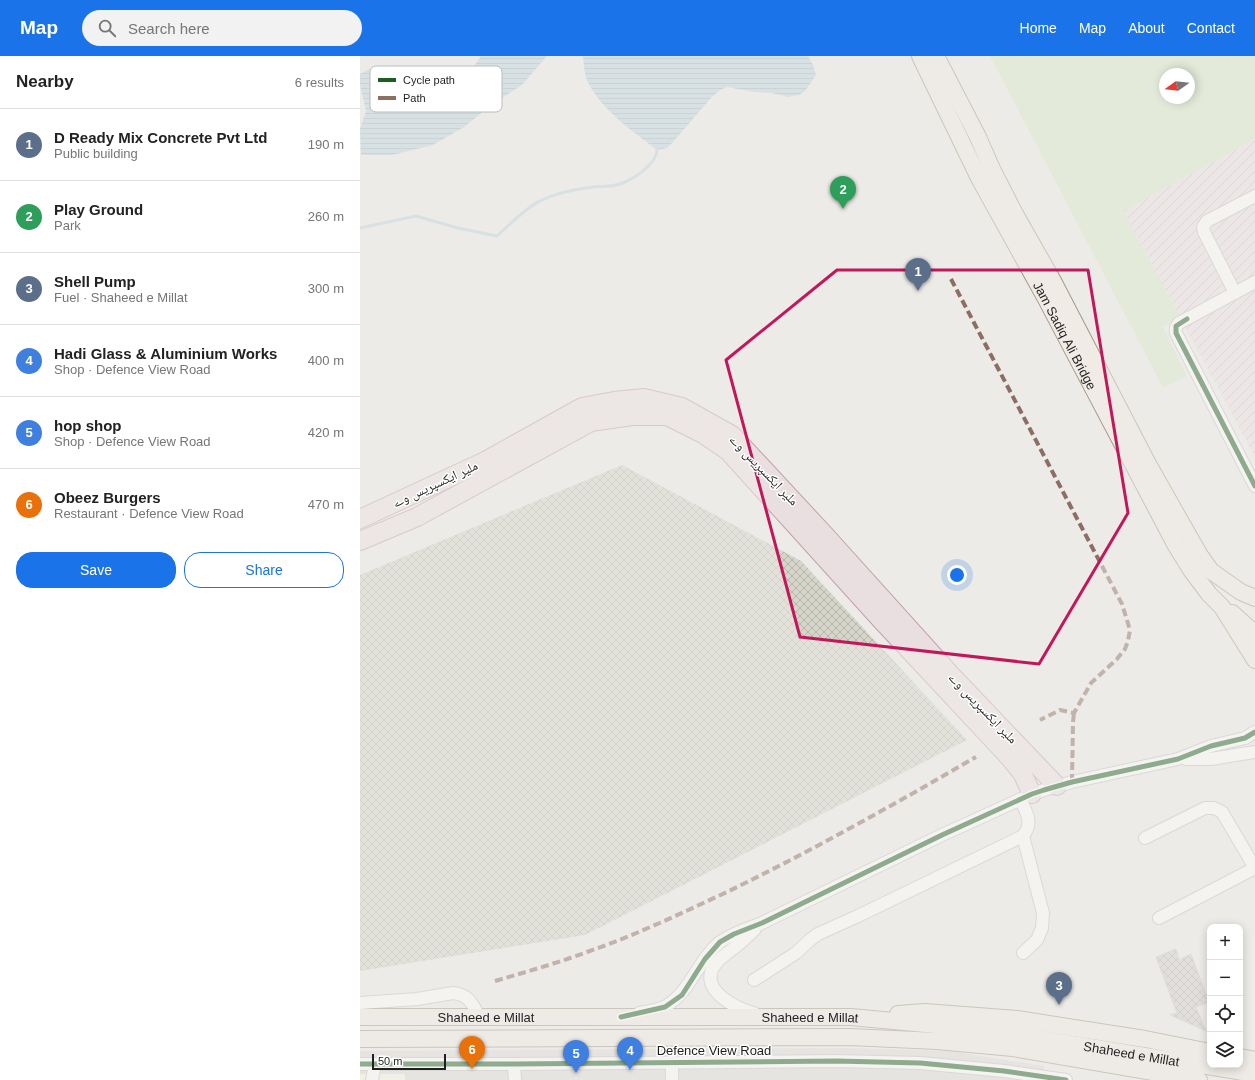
<!DOCTYPE html>
<meta charset="utf-8">
<style>
:root{--surface:#fff;--page:#f2f2f2;--text:#222;--muted:#767676;--line:#e0e0e0;--accent:#1a73e8}
body{margin:0;font-family:Arial,"Noto Naskh Arabic",sans-serif;background:var(--page);color:var(--text)}
.controls{position:absolute;right:12px;bottom:12px;display:grid;overflow:hidden;border-radius:8px;box-shadow:0 2px 10px #0003}
.controls button{width:36px;height:36px;display:grid;place-items:center;padding:0;border:0;border-bottom:1px solid var(--line);background:var(--surface);color:var(--text);font:20px sans-serif}
.compass{position:absolute;left:799px;top:12px;width:36px;height:36px;border-radius:50%;background:var(--surface);box-shadow:0 2px 10px #0003;rotate:255deg}
.scale{position:absolute;left:12px;bottom:10px;width:74px;box-sizing:border-box;padding-left:4px;border:2px solid #1f1f1f;border-top:0;font-size:11px;line-height:14px;white-space:nowrap;color:#1f1f1f;-webkit-text-stroke:3px #fff;paint-order:stroke}
.you{position:absolute;left:597px;top:519px;width:14px;height:14px;margin:-10px;border:3px solid #fff;border-radius:50%;background:#1a73e8;box-shadow:0 0 0 6px #1a73e833}
.badge{display:grid;place-items:center;width:26px;height:26px;border-radius:50%;background:var(--accent);color:#fff;font-size:13px;font-weight:700}
.pin{position:absolute;translate:-50% -33px;filter:drop-shadow(0 1px 2px #0008)}
.pin::after{content:'';position:absolute;top:21px;width:14px;height:12px;background:inherit;clip-path:polygon(0 0,100% 0,50% 100%)}
.list{margin:0;padding:0;list-style:none}
h2{display:flex;justify-content:space-between;align-items:center;height:52px;margin:0;padding:0 16px;font-size:17px}
h2 small{font-size:13px;font-weight:400;color:var(--muted)}
.list li{display:grid;grid-template-columns:26px 1fr auto;gap:12px;align-items:center;box-sizing:border-box;height:72px;padding:0 16px;border-top:1px solid var(--line)}
.list b{display:block;font-size:15px;white-space:nowrap}
.list p{margin:0;font-size:13px;white-space:nowrap;color:var(--muted)}
.list em{font-size:13px;font-style:normal;color:var(--muted)}
.actions{display:flex;gap:8px;padding:12px 16px}
.actions a{flex:1;padding:9px 0;border:1px solid var(--accent);border-radius:16px;text-align:center;font-size:14px;color:var(--accent)}
.actions .main{background:var(--accent);color:#fff}
.icon{flex:none;width:22px;height:22px;fill:none;stroke:currentColor;stroke-width:2;stroke-linecap:round;stroke-linejoin:round}
.map{position:relative;flex:none;width:895px;height:1024px;overflow:hidden}
header{display:flex;align-items:center;gap:24px;box-sizing:border-box;height:56px;padding:0 20px;background:var(--accent);color:#fff}
header strong{font-size:19px}
nav{display:flex;gap:22px;margin-inline-start:auto;font-size:14px}
.search{width:280px;height:36px;background:var(--page);display:flex;align-items:center;gap:10px;box-sizing:border-box;padding:0 14px;border-radius:22px;color:var(--muted);font-size:15px}
main{display:flex}
aside{flex:1;background:var(--surface)}
.map>svg:first-child{display:block}
.residential{fill:#dcdbd9}
.industrial{fill:url(#industrial-furrows)}
.education{fill:#f5f5e3}
.construction{fill:url(#construction-cross-hatch)}
.grass{fill:#d8e8c8;fill-rule:evenodd}
.water{fill:url(#water-rules)}
.lines{fill:none;stroke-linecap:round;stroke-linejoin:round}
.stream{stroke:#bdd5de;stroke-width:3}
.building{fill:url(#building-cross-hatch);stroke:#d0cdc9}
.minor-casing{stroke:#c4c3c2;stroke-width:14}
.major-casing{stroke:#a29a85;stroke-width:18}
.highway-casing{stroke:#c0a0a8;stroke-width:20}
.minor{stroke:#fcfcfb;stroke-width:12}
.major{stroke:#f0ece5;stroke-width:16}
.highway{stroke:#eadfe0;stroke-width:18}
.quiet{stroke:#8d6e63;stroke-width:4;stroke-dasharray:8 4;stroke-linecap:butt}
.cycleway-casing{stroke:#fff;stroke-width:8}
.cycleway{stroke:#1b5e20;stroke-width:5}
.marked{fill:none;stroke:#c2185b;stroke-width:3;stroke-linejoin:round}
.labels{text-anchor:middle;dominant-baseline:central;stroke-width:3;stroke-linejoin:round;paint-order:stroke}
.street-label{font-size:13px;fill:#1f1f1f;stroke:#fff}
.key{fill:#fff;stroke:#bcbcbc;stroke-width:1}
.key-label{font-size:11px;fill:#1f1f1f}
</style>
<header>
<strong>Map</strong>
<div class="search"><svg class="icon" aria-label="search" viewBox="0 0 24 24"><circle cx="10" cy="10" r="6"/><path d="M15 15l6 6"/></svg>Search here</div>
<nav><a>Home</a><a>Map</a><a>About</a><a>Contact</a></nav>
</header>
<main>
<aside>
<h2>Nearby<small>6 results</small></h2>
<ul class="list">
<li><span class="badge" style="background:#5c6f8a">1</span><div><b>D Ready Mix Concrete Pvt Ltd</b><p>Public building</p></div><em>190 m</em></li>
<li><span class="badge" style="background:#2e9e5b">2</span><div><b>Play Ground</b><p>Park</p></div><em>260 m</em></li>
<li><span class="badge" style="background:#5c6f8a">3</span><div><b>Shell Pump</b><p>Fuel · Shaheed e Millat</p></div><em>300 m</em></li>
<li><span class="badge" style="background:#3f7fe0">4</span><div><b>Hadi Glass &amp; Aluminium Works</b><p>Shop · Defence View Road</p></div><em>400 m</em></li>
<li><span class="badge" style="background:#3f7fe0">5</span><div><b>hop shop</b><p>Shop · Defence View Road</p></div><em>420 m</em></li>
<li><span class="badge" style="background:#e8710a">6</span><div><b>Obeez Burgers</b><p>Restaurant · Defence View Road</p></div><em>470 m</em></li>
</ul>
<div class="actions"><a class="main">Save</a><a>Share</a></div>
</aside>
<div class="map">
<svg width="895" height="1024" viewBox="0 0 895 1024">
<defs>
<pattern id="industrial-furrows" width="10" height="10" patternUnits="userSpaceOnUse"><rect width="10" height="10" fill="#eae1e5"/><path d="M-1 1l2-2M0 10L10 0M9 11l2-2" fill="none" stroke="#c8c1c4"/></pattern>
<pattern id="construction-cross-hatch" width="8" height="8" patternUnits="userSpaceOnUse"><rect width="8" height="8" fill="#d5d5c9"/><path d="M0 0l8 8M0 8l8-8" fill="none" stroke="#b6b6ac"/></pattern>
<pattern id="water-rules" width="6" height="5" patternUnits="userSpaceOnUse"><rect width="6" height="5" fill="#bdd5de"/><path d="M0 2.5h6" fill="none" stroke="#a2b6be"/></pattern>
<pattern id="building-cross-hatch" width="8" height="8" patternUnits="userSpaceOnUse"><rect width="8" height="8" fill="#d2cfcc"/><path d="M0 0l8 8M0 8l8-8" fill="none" stroke="#b4b1af"/></pattern>
</defs>
<rect width="100%" height="100%" fill="#edebe7"/>
<polygon class="residential" points="484,992 589,995 684,1010 681,1024 0,1024 0,995"/>
<polygon class="industrial" points="895,83 895,401 763,155"/>
<rect class="education" x="0" y="1018" width="45" height="6"/>
<polygon class="construction" points="262,409 441,505 607,684 225,879 0,915 0,519"/>
<path class="grass" d="M630,0H895V83L763,155L820,261L803,271L827,320L803,332ZM805,18H829V42H805Z"/>
<g class="water">
<polygon points="121,0 187,0 162,29 134,47 104,71 73,89 32,99 1,99 0,73 6,55 0,29 0,18 9,13 18,14 31,25 48,33 63,36 77,34 97,23 112,13"/>
<path d="M223,0H448L453,9L456,19L445,35L439,39L428,41L412,37L394,36L367,31L360,34L351,42L313,86L307,92L297,94C274,76 244,56 230,30C224,21 224,10 223,0Z"/>
</g>
<g class="lines">
<path class="stream" d="M0,172L56,160L98,172L137,180C148,170 168,150 180,145C196,137 216,133 233,131C242,130 252,131 260,128C274,123 299,107 297,91"/>
</g>
<polygon class="building" points="816,893 819,904 831,898 849,946 836,951 846,975 810,959 817,957 796,901"/>
<g class="lines">
<g class="minor-casing">
<g id="minor">
<path d="M895,226L819,267C816,270 815,273 816,277L895,430"/>
<polyline points="875,237 844,176 843,171 847,165 895,140"/>
<polyline points="826,703 851,703 895,696"/>
<polyline points="785,782 845,752 854,752 862,756 895,812"/>
<polyline points="799,862 895,812"/>
<path d="M395,873C390,878 385,883 379,888C371,895 361,900 354,910C338,935 378,953 396,958"/>
<polyline points="663,897 677,884 682,872 683,857 663,780"/>
<path d="M394,924L436,897L451,883L458,878L498,860L663,780C674,766 666,756 660,743"/>
<path d="M0,947L57,943L93,937C110,939 112,948 120,962"/>
<path d="M279,957C288,955 299,954 306,950C331,935 338,904 360,886C372,877 389,872 402,867L582,779L672,738L684,734L712,726L818,703L851,690L885,682L895,676"/>
<polyline points="0,1008 154,1008 476,1005 560,1007 644,1015 706,1024"/>
<polyline points="154,1008 155,1024"/>
<polyline points="12,1024 15,1008"/>
<polyline points="312,1024 312,1006"/>
</g>
</g>
<g class="major-casing">
<g id="major">
<path id="s1" d="M560,0L619,122L686,243L815,488L831,514L849,538L862,551L895,604"/>
<polyline points="576,0 618,81 632,113 655,158 693,225 788,408 839,498 851,515 881,536 895,542"/>
<polyline points="872,557 891,574 895,581"/>
<polyline points="538,958 565,956 657,963 785,983 850,996"/>
<path id="s2" d="M0,961H491L576,969L653,978L895,1018"/>
<polyline points="0,983 490,981 577,985 653,992 839,1024"/>
<polyline points="880,1001 895,1004"/>
</g>
</g>
<g class="highway-casing">
<g id="highway">
<polyline points="0,463 125,405 222,351 254,345 284,342 322,351 372,379 464,478 592,620 697,730"/>
<polyline points="0,485 57,461 231,366 272,360 307,360 343,378 368,395 521,564 648,700 662,717 672,738"/>
</g>
</g>
<use href="#minor" class="minor"/>
<use href="#major" class="major"/>
<use href="#highway" class="highway"/>
<g class="quiet">
<polyline points="591,223 762,548 770,574 768,585 765,593 757,603 731,627 714,657 700,654 680,664"/>
<polyline points="712,726 713,666 714,657"/>
<path d="M135,925C166,916 197,907 227,896C276,879 322,857 369,835C453,794 535,748 616,701"/>
</g>
<g class="cycleway-casing">
<g id="cycleway">
<polyline points="827,263 816,270 816,277 895,430"/>
<polyline points="261,961 305,951 322,939 345,903 360,886 374,878 402,867 582,779 672,738 684,734 712,726 818,703 851,690 885,682 895,676"/>
<polyline points="0,1008 154,1008 476,1005 560,1007 644,1015 706,1024"/>
</g>
</g>
<use href="#cycleway" class="cycleway"/>
</g>
<path d="M0 0H895V1024H0ZM477,214H728L768,457L679,608L440,581L366,304Z" fill="#edebe7" fill-opacity=".55" fill-rule="evenodd"/>
<path class="marked" d="M477,214H728L768,457L679,608L440,581L366,304Z"/>
<g class="labels">
<g class="street-label">
<text stroke="none"><textPath href="#s1" startOffset="315">Jam Sadiq Ali Bridge</textPath></text>
<text transform="translate(404 414) rotate(46)">ملیر ایکسپریس وے</text>
<text transform="translate(75 428) rotate(-25)">ملیر ایکسپریس وے</text>
<text transform="translate(623 652) rotate(46)">ملیر ایکسپریس وے</text>
<text stroke="none"><textPath href="#s2" startOffset="126">Shaheed e Millat</textPath></text>
<text stroke="none"><textPath href="#s2" startOffset="450">Shaheed e Millat</textPath></text>
<text x="354" y="994">Defence View Road</text>
<text stroke="none"><textPath href="#s2" startOffset="774">Shaheed e Millat</textPath></text>
</g>
</g>
<rect x="10" y="10" width="132" height="46" rx="6" class="key"/>
<rect x="18" y="22" width="18" height="4" fill="#1b5e20"/>
<rect x="18" y="40" width="18" height="4" fill="#8d6e63"/>
<g class="key-label">
<text x="43" y="28">Cycle path</text>
<text x="43" y="46">Path</text>
</g>
</svg>
<div class="controls">
<button>+</button>
<button>−</button>
<button><svg class="icon" aria-label="locate" viewBox="0 0 24 24"><circle cx="12" cy="12" r="6"/><path d="M12 2v4M12 18v4M2 12h4M18 12h4"/></svg></button>
<button><svg class="icon" aria-label="layers" viewBox="0 0 24 24"><path d="M12 4l9 5-9 5-9-5zM3 14l9 5 9-5"/></svg></button>
</div>
<svg class="compass" viewBox="-18 -18 36 36"><path d="M0-13l5 13h-10z" fill="#e53935"/><path d="M0 13l5-13h-10z" fill="#767676"/></svg>
<div class="scale">50 m</div>
<div class="you"></div>
<div class="pin badge" style="left:558px;top:235px;background:#5c6f8a">1</div>
<div class="pin badge" style="left:483px;top:153px;background:#2e9e5b">2</div>
<div class="pin badge" style="left:699px;top:949px;background:#5c6f8a">3</div>
<div class="pin badge" style="left:270px;top:1014px;background:#3f7fe0">4</div>
<div class="pin badge" style="left:216px;top:1017px;background:#3f7fe0">5</div>
<div class="pin badge" style="left:112px;top:1013px;background:#e8710a">6</div>
</div>
</main>
